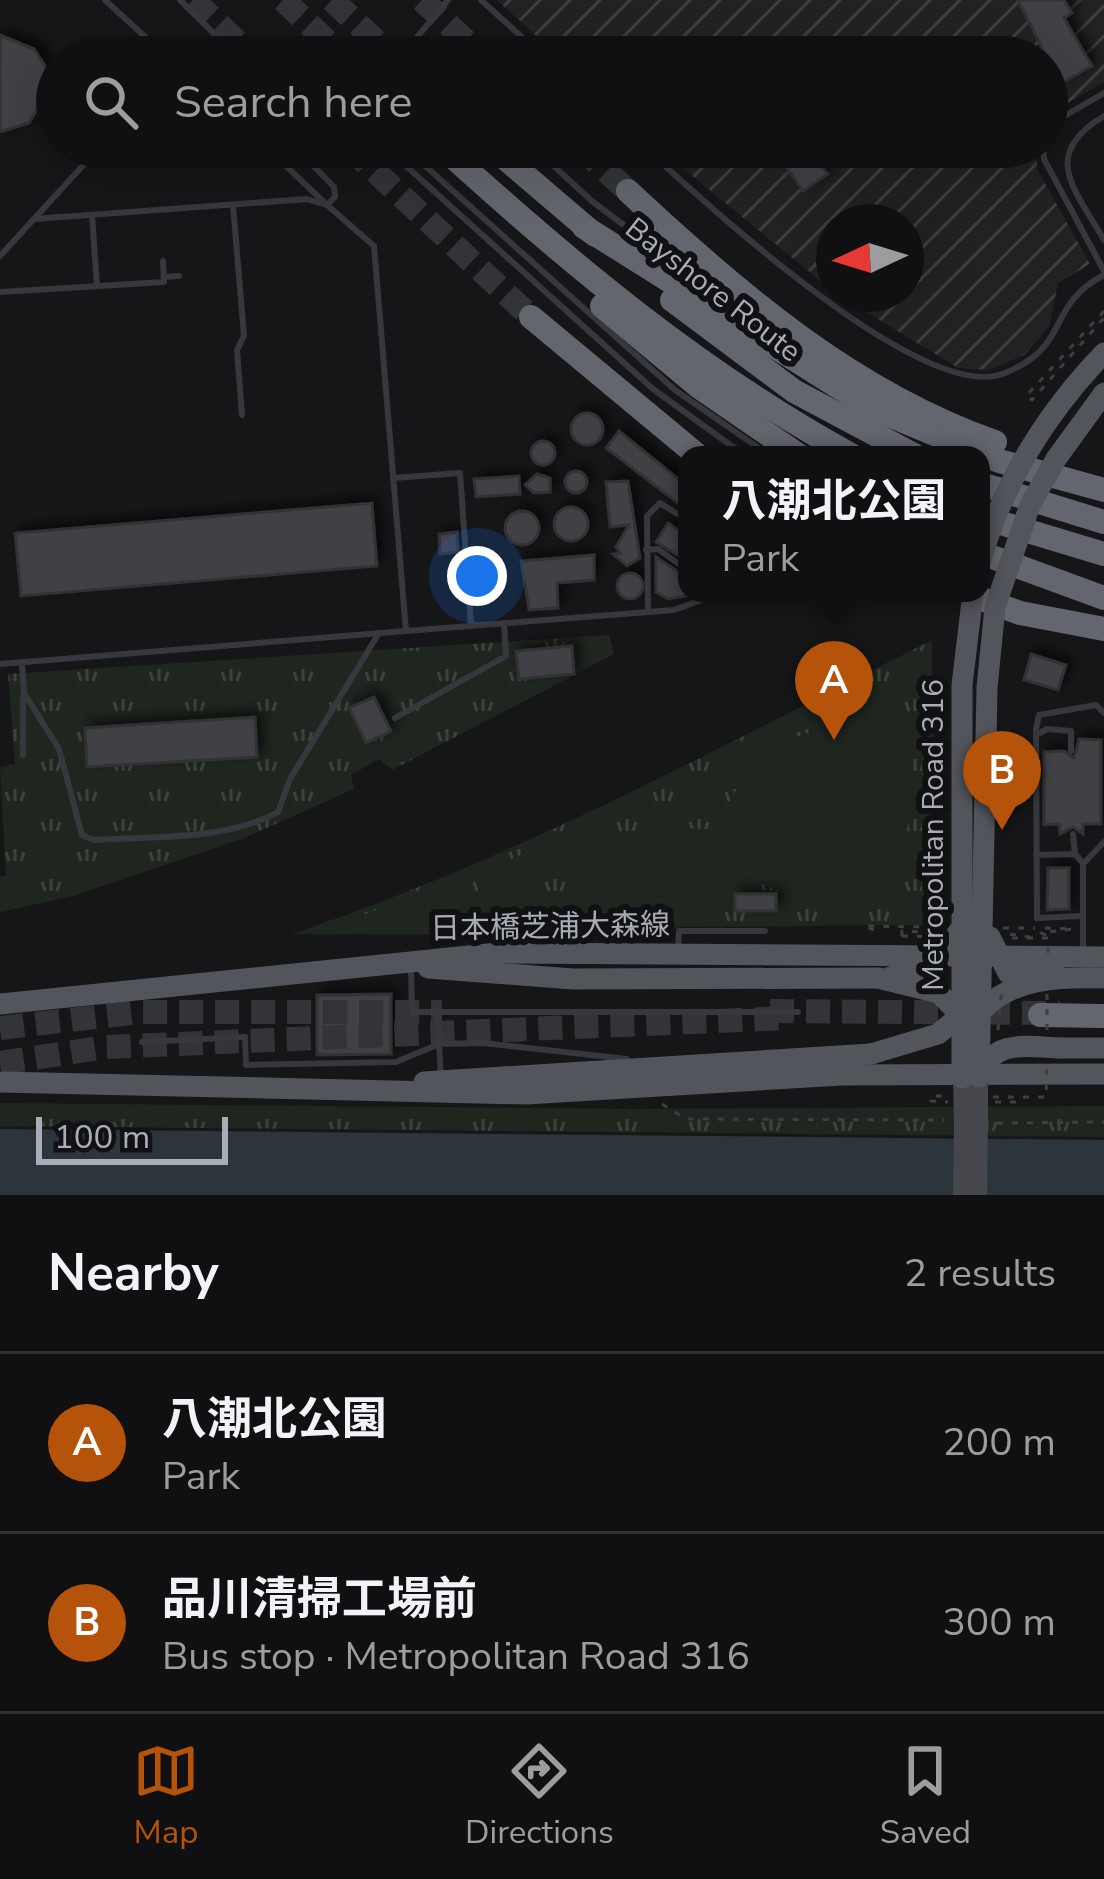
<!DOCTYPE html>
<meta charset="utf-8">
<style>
:root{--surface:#101012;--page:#19191b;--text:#f1f3f6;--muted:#9c9d9f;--line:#303032;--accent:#b45309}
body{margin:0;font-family:"Nunito Sans","Noto Sans JP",sans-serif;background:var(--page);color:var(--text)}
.compass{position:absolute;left:816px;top:204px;width:108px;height:108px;border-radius:50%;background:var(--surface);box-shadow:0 12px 48px #0002;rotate:266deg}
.scale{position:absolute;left:36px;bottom:30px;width:192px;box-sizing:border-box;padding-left:12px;border:6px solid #a8adb8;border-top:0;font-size:33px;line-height:42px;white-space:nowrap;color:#a8adb8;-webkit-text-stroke:9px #111113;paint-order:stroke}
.you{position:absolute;left:477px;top:576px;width:42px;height:42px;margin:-30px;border:9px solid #fff;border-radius:50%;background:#1a73e8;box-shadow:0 0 0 18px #1a73e833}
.badge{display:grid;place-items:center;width:78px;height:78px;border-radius:50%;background:var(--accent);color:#fff;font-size:39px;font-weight:700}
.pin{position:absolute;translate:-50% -99px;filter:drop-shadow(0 3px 6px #0008)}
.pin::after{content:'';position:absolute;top:63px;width:42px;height:36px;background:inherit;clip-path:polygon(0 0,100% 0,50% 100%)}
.popup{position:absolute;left:678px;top:446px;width:312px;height:156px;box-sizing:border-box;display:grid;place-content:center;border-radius:24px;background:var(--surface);filter:drop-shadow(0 3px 9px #0005);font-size:39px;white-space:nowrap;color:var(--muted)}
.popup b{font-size:45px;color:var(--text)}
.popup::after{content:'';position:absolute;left:50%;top:100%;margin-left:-24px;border:24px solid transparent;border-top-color:var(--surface)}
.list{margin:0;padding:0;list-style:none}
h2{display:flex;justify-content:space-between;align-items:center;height:156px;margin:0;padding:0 48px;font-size:51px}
h2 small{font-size:39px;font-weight:400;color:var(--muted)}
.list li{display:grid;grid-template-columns:78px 1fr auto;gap:36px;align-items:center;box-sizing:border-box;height:180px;padding:0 48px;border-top:3px solid var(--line)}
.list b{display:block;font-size:45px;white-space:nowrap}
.list p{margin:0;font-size:39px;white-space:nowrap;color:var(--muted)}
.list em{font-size:39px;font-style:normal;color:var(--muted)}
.icon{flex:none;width:66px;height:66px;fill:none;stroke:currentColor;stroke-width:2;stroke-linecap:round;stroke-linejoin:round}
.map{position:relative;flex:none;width:1104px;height:1195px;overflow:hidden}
.search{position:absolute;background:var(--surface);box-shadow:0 12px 48px #0002;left:36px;right:36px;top:36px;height:132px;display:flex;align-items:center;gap:30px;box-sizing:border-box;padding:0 42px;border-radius:66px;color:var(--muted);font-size:45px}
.sheet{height:516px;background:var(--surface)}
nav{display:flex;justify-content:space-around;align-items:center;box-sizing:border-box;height:168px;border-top:3px solid var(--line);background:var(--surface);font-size:33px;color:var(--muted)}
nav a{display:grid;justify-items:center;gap:6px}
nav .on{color:var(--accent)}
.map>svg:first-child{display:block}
.industrial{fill:url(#industrial-furrows)}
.park{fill:url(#park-tufts)}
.pitch{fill:#1e261f}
.water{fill:#2c353c}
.building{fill:#404145;stroke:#303034;stroke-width:3;filter:url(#shadow)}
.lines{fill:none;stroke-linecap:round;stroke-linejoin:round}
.highway-tunnel{stroke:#333438;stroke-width:24;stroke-dasharray:24 12;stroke-linecap:butt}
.path{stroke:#3d3f44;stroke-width:3;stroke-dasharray:6 9;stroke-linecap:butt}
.lane{stroke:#37383d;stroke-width:6}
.secondary{stroke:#45474d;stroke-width:18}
.primary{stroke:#53555c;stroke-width:21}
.highway{stroke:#63666e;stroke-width:24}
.path-bridge{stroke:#3d3f44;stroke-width:3;stroke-dasharray:6 9;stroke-linecap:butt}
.secondary-bridge{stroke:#45474d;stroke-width:18}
.primary-bridge{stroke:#53555c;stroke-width:21}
.labels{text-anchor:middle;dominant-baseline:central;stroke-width:12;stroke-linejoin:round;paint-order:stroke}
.street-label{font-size:30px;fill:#a8adb8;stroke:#111113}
</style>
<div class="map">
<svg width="1104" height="1195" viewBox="0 0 1104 1195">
<defs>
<pattern id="industrial-furrows" width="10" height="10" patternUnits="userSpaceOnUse" patternTransform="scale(3)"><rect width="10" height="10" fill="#222225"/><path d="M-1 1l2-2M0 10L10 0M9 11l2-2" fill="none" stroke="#3f3f43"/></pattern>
<pattern id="park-tufts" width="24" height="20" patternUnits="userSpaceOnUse" patternTransform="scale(3)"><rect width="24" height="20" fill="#1e261f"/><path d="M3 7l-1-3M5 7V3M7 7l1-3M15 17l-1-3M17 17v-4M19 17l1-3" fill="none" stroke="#3c433d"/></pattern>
<filter id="shadow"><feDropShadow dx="6" dy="-6" stdDeviation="6" flood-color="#0009"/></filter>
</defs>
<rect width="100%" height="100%" fill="#161618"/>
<g class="industrial">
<polygon points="497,0 1104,0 1104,82 1047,115 1047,57 559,57"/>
<polygon points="657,147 1036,147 1037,169 1090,264 1058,283 1049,327 1024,355 989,370 958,368 837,294 906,294 906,222 834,222 834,292"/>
</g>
<g class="park">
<polygon points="609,635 614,654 392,770 379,759 351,775 354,789 244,838 73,896 0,912 0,877 6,875 0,767 15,764 8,674"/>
<path d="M932,640L933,904L925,925L676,927L668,935L292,934C516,859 722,746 932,640Z"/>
<polygon points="0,1103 632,1109 1104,1106 1104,1137 0,1126"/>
</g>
<g class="pitch">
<path d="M876,724L912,727L906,861L891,901C838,919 768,886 717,867C723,765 777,725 876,724Z"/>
<polygon points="640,828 710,829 709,897 640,896 638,910 568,908 569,839 639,841"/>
<polygon points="538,847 551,877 487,908 473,877"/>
<polygon points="412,898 419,909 412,920 423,925 460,906 465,933 346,932 345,921"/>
</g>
<polygon class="water" points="0,1129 1104,1140 1104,1195 0,1195"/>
<g class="building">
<polygon points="1018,0 1064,0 1072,13 1064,18 1092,66 1060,84"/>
<polygon points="0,35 34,49 46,67 49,90 29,123 0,132"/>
<polygon points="804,147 828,174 803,191 783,162"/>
<circle cx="587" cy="429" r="16"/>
<polygon points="619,431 687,486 687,510 606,448"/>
<circle cx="543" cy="453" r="12"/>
<circle cx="576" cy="482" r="11"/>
<polygon points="537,474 550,478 550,492 534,493 525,485"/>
<polygon points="519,476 520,494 476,497 474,479"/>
<polygon points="628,481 640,558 627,566 613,554 620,553 616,547 629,525 610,527 606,482"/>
<polygon points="372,503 377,566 21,596 15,533"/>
<circle cx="571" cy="524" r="17"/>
<circle cx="522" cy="528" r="17"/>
<polygon points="668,523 687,536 687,561 656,542"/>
<polygon points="457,532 458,552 440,554 439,534"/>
<polygon points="594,555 594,580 557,583 558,608 529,610 521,561"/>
<polygon points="656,557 687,577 687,596 668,599 656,592"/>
<circle cx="630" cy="586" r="13"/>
<polygon points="572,646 574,674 519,679 516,651"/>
<polygon points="1031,654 1066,665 1058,690 1024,680"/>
<polygon points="374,697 391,731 366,743 349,708"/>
<polygon points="255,717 257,757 87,767 85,728"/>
<polygon points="1079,739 1101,740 1101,824 1083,824 1083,834 1073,827 1060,834 1059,824 1044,825 1044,752 1064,751 1074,758"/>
<polygon points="1048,868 1069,868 1069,909 1047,910"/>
<rect x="735" y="894" width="41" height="17"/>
<polygon points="391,994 391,1054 317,1055 317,995"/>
</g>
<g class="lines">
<g class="highway-tunnel">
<polyline points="193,0 253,57"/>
<polyline points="283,0 344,57"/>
<polyline points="332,0 393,57"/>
<polyline points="422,0 483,57"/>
<polyline points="349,147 531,317"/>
<polyline points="580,147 628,191"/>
<polyline points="770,1011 1060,1013"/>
<polyline points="0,1028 140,1012 442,1012"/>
<polyline points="0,1063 106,1047 788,1018"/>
</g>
<g class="path">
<polyline points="1104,311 1026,396 1032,400 1104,318"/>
<polyline points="1003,928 1035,928"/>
<polyline points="1045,928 1073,929 1041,933 1054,938"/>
<polyline points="874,930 864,926 928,927 928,932"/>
<polyline points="1010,934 1036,938"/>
<polyline points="902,936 902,931 927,932"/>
<polyline points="942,1096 931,1096 931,1101 948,1102"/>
<polyline points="995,1102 1021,1102 1021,1098"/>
<polyline points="662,1104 686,1119 944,1120"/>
<polyline points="997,1123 1104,1122"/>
</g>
<g class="lane">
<polyline points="105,0 167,57"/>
<polyline points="180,0 238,57"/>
<polyline points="481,0 544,57"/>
<polyline points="403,54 448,0"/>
<polyline points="404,54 433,57"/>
<path d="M1104,116C1039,155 1075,189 1104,240"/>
<polyline points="1047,135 1056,121 1104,93"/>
<polyline points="266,147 327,205 335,197 334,187 295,147"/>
<polyline points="385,147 653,389 744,455"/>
<polyline points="404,147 675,390 769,455"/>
<polyline points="533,147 593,202 732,306"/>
<path d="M644,147C706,203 924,407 1005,373C1073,345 1044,307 1104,275"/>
<polyline points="1043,147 1044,159 1104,271"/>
<polyline points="233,205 244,336 237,350 242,415"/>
<polyline points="92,215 97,286"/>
<polyline points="0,256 100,147"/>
<polyline points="164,277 179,276"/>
<polyline points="0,292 164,282 163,261"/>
<polyline points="393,478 460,473 471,626"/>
<polyline points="646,550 658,549 687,570"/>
<polyline points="648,609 647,516 660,503 687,520"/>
<polyline points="406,631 674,610 721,593"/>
<path d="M22,662L24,693L59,749L82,835L94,840C153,836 226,841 278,812L290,779L379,633"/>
<polyline points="0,664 406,631 374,246 327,205 307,199 34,219"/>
<polyline points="395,718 506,656 504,623"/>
<polyline points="1036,735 1047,729 1071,731 1071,751"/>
<polyline points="23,755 23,697"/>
<polyline points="1073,834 1075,854"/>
<polyline points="1036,855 1075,854 1082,862"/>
<polyline points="1082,916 1037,918 1036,729 1039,715 1096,705 1104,713"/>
<polyline points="678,950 679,931 765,931"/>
<polyline points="1083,950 1083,864 1104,842"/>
<polyline points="411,967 412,1012 438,1012"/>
<polyline points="142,1042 245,1037 246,1065 396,1062 439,1044 438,1012 798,1012"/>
<polyline points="441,1076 439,1044 483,1043 627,1059"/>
</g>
<g class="secondary">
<polyline points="962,1195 963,1127"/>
<polyline points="978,1195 979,1128"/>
</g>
<g class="primary">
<polyline points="988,956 1104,957"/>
<polyline points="428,968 573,979 878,978"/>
<path d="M976,1000L982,1011C1012,977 1062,977 1104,978"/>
<polyline points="0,1004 498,953 951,956"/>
<polyline points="1061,1048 1104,1048"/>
<polyline points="0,1082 526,1094 841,1075 1104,1074"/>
<polyline points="424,1082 871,1054"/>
</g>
<g class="highway">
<path d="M442,147C568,262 701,373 851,455"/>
<polyline points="492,147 595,235"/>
<path d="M628,191C736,292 852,392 995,442"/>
<polyline points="584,227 872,408 999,461 1104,490"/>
<polyline points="672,300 794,391 914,455"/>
<polyline points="602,306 698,386 798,455"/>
<polyline points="531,317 697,455"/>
<polyline points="981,484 1104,522"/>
<polyline points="981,517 1104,554"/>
<polyline points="981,553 1104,598"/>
<polyline points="979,598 1020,613 1104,629"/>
<polyline points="1040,1015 1104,1016"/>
</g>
<g class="path-bridge">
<polyline points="928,929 938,917 932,934"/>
<polyline points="902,936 936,937"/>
<polyline points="1012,938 1048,938 1048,958"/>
<polyline points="998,1030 1002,986"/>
<polyline points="1047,1030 1047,992"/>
<polyline points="993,1097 1046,1097 1047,1064"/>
</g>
<g class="secondary-bridge">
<polyline points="962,1078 963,1127"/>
<polyline points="979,1128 979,1077"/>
</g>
<g class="primary-bridge">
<path d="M981,560C1003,482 1048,411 1104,353"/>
<polyline points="990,937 1008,973 1060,977"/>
<polyline points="890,977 935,964 962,927"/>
<polyline points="878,978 939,993 965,1020"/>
<polyline points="871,1054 938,1034 965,1012"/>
<path d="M980,1075C994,1038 1028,1047 1061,1048"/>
<polyline points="979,1077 987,688 995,607 1030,505 1056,459 1104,393"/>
<polyline points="962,1078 962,685 973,593"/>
</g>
</g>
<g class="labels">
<g class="street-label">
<text transform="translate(713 290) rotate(38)">Bayshore Route</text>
<text transform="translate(933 835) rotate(-90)">Metropolitan Road 316</text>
<text transform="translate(550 927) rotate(-1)">日本橋芝浦大森線</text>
</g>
</g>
</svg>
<svg class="compass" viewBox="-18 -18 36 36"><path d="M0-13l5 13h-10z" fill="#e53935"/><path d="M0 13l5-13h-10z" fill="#9c9d9f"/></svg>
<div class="scale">100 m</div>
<div class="you"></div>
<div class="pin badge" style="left:834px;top:740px">A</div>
<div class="popup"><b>八潮北公園</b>Park</div>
<div class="pin badge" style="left:1002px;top:830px">B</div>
<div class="search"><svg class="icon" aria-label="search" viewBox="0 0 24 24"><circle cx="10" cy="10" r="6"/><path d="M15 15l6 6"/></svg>Search here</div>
</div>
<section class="sheet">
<h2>Nearby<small>2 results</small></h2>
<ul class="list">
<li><span class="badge">A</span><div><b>八潮北公園</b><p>Park</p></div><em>200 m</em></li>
<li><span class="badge">B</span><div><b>品川清掃工場前</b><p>Bus stop · Metropolitan Road 316</p></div><em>300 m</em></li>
</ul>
</section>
<nav>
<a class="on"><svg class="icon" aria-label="map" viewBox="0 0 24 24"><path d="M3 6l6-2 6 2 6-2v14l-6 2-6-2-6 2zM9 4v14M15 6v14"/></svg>Map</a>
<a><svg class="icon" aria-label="directions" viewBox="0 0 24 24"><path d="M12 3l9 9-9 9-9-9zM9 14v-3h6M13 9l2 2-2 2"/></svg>Directions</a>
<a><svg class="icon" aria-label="saved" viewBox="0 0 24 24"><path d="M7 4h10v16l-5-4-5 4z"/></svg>Saved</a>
</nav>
